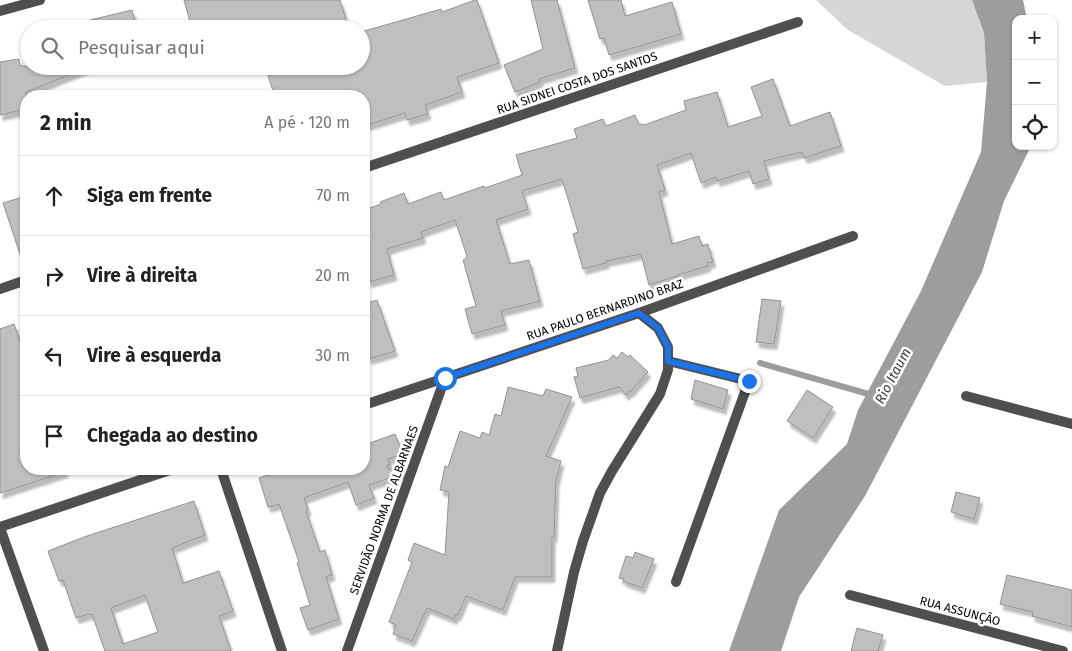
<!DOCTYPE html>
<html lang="pt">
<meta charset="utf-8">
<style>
:root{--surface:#fff;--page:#f2f2f2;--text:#222;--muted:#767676;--line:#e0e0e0}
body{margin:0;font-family:"Fira Sans",sans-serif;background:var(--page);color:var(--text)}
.controls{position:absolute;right:15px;top:15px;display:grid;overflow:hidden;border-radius:10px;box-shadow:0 1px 4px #0004}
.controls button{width:45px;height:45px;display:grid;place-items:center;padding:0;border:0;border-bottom:1px solid var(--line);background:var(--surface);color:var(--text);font:25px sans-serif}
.stop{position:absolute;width:15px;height:15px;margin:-11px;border:4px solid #1a73e8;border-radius:50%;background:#fff}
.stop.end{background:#1a73e8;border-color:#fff;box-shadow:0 1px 5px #0008}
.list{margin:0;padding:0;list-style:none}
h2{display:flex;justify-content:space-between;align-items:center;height:65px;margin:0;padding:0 20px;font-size:21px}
h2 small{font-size:16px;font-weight:400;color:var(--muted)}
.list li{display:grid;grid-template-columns:32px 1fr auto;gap:15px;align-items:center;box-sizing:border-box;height:80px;padding:0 20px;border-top:1px solid var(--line)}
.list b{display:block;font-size:19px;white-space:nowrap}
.list em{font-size:16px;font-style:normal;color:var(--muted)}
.icon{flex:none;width:28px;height:28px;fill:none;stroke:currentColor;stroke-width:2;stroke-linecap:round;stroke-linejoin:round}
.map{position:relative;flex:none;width:1072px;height:651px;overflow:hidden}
.search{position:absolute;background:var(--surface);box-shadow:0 1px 4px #0004;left:20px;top:20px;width:350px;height:55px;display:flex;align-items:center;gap:12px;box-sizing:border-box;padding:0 18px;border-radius:28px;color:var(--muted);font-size:19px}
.panel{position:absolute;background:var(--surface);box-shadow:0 1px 4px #0004;left:20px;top:90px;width:350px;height:385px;border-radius:20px}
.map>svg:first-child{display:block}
.green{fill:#d6d6d6}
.water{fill:#9d9d9d}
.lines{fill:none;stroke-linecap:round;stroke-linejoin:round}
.stream{stroke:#9d9d9d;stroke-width:6}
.building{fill:#bfbfbf;stroke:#939393;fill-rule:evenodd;filter:url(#shadow)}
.minor{stroke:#4f4f4f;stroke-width:10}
.route{stroke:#1a73e8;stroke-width:6}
.labels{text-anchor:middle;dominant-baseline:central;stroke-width:5;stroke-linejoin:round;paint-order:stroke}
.street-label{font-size:12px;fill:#000;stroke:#fff}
.water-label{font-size:14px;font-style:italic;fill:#3e3e3e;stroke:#fff}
</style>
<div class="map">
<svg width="1072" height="651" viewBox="0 0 1072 651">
<defs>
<filter id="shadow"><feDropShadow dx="3" dy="5.5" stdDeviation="1" flood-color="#0004"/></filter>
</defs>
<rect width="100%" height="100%" fill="#fff"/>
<polygon class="green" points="816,0 972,0 984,33 987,82 945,86 848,30"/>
<polygon class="water" points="972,0 1023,0 1027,19 1016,19 1016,146 1031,146 1004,201 982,272 865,496 799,597 781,651 729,651 779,510 847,444 858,410 921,291 981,152 987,82 984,33"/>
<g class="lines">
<polyline class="stream" points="760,363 872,395"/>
</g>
<g class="building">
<polygon points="184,0 340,0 349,29 192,29"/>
<polygon points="475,0 477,0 499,63 457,77 462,92 425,105 428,114 407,120 405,113 364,126 364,96 275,96 268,76 299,66 361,66 361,32 441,9 442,12"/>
<polygon points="531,0 557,0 575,68 539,79 540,82 515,92 504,65 543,49"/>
<polygon points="588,0 621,0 625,16 672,2 681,34 609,55 604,38 600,39"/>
<polygon points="132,10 137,29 83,29 82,22"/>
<polygon points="19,59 20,66 89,66 89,67 26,92 26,109 0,115 0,62"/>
<polygon points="773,79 790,126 830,112 841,146 804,158 802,152 764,161 769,179 753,184 749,171 717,181 716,177 701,183 691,153 657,165 665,190 659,192 672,244 699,236 702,246 708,244 713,262 707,263 708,266 677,275 677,276 649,285 641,254 606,261 606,263 583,269 573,234 578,232 562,179 522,191 528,209 496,220 510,264 529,260 540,301 501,311 505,325 472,334 465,309 476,306 463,260 467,258 466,256 467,256 455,220 421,232 423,238 387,249 394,275 369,282 364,267 364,210 381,204 380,202 404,193 408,204 441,192 444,200 484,186 485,188 522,175 516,155 577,138 574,129 603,119 606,126 635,115 639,125 643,124 644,125 686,110 684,101 717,92 728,127 762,116 751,87"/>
<polygon points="26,196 26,263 23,263 3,203"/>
<polygon points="762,299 781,301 774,344 756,342"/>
<polygon points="377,300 395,351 369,359 364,343 364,304"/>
<polygon points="14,324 22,346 26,345 26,469 65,469 65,472 0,493 0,329"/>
<polygon points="622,352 628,357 630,355 648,372 630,392 629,391 626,395 619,387 580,398 574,377 578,376 576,368 609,360 613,355 617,358"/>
<polygon points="695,380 728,390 723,409 691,399"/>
<polygon points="508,387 543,396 546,389 572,397 546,456 561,461 556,481 554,537 552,537 552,577 515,577 503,610 466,596 458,615 456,614 454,619 427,608 412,641 393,634 396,625 389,622 412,562 408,560 414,543 445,555 449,492 440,490 445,466 448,467 460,431 480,438 482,432 489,435 495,414 501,416"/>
<polygon points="807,390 833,407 813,438 787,421"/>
<polygon points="395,434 403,454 388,459 390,464 387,465 388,469 405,469 404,473 369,485 374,498 356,505 348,482 304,498 308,510 306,511 320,552 325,550 332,575 326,577 339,619 308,630 300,608 310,605 297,563 299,562 279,504 268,507 259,478 287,469 364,469 364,445"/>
<polygon points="956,492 980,498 974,519 951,512"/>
<path d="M194,501L205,535L172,548L183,583L219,571L233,611L219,616L231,651H105L92,614L90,615L89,614L76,618L63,580L59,581L48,551L84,537ZM145,595L158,632L123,644L111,608Z"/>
<polygon points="635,552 654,559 642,588 623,581 624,579 619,578 626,556 633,558"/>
<polygon points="1007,575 1072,590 1072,627 1032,616 1033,612 1000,604"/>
<polygon points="857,628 883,635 878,651 851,651"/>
</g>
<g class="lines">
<g class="minor">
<polyline points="0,11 40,0"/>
<polyline points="364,168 798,22"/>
<polyline points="0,289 26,280"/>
<polyline points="668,361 749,381 676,582"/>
<polyline points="966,396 1072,424"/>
<polyline points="364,405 639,313 853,236"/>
<polyline points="221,469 282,651"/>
<polyline points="0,527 173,469"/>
<polyline points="0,528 44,651"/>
<polyline points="850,595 1063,651"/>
<polyline points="347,651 445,378"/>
<polyline points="557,651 574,572 583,541 600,493 612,471 660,394 668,370 668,347 658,328 639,313"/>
</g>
</g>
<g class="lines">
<polyline class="route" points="445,378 639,313 658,328 668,347 668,361 749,381"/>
</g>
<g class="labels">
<g class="street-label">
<text transform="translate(577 83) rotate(-19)">RUA SIDNEI COSTA DOS SANTOS</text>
<text transform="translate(605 310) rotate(-19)">RUA PAULO BERNARDINO BRAZ</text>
<text transform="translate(384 510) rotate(-70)">SERVIDÃO NORMA DE ALBARNAES</text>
<text transform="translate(960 611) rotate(15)">RUA ASSUNÇÃO</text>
</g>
<g class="water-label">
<text transform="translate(893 376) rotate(-62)">Rio Itaum</text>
</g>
</g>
</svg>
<div class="controls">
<button>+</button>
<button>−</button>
<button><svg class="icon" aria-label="locate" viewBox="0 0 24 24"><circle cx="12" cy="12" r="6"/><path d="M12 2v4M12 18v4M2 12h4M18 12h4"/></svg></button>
</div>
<div class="stop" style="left:445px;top:378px"></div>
<div class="stop end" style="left:749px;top:381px"></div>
<div class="search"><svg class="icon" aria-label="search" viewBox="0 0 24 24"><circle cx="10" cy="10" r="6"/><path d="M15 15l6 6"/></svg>Pesquisar aqui</div>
<section class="panel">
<h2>2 min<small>A pé · 120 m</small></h2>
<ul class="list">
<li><svg class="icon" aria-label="ahead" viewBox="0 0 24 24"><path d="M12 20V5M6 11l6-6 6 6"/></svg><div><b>Siga em frente</b></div><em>70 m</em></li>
<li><svg class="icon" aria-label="right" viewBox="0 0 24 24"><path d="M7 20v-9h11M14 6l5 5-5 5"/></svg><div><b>Vire à direita</b></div><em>20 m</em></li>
<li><svg class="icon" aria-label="left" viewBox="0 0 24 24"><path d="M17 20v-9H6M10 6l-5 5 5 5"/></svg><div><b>Vire à esquerda</b></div><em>30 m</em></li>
<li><svg class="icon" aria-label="arrive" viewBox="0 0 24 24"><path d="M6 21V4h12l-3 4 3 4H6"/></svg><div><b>Chegada ao destino</b></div></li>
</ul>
</section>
</div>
